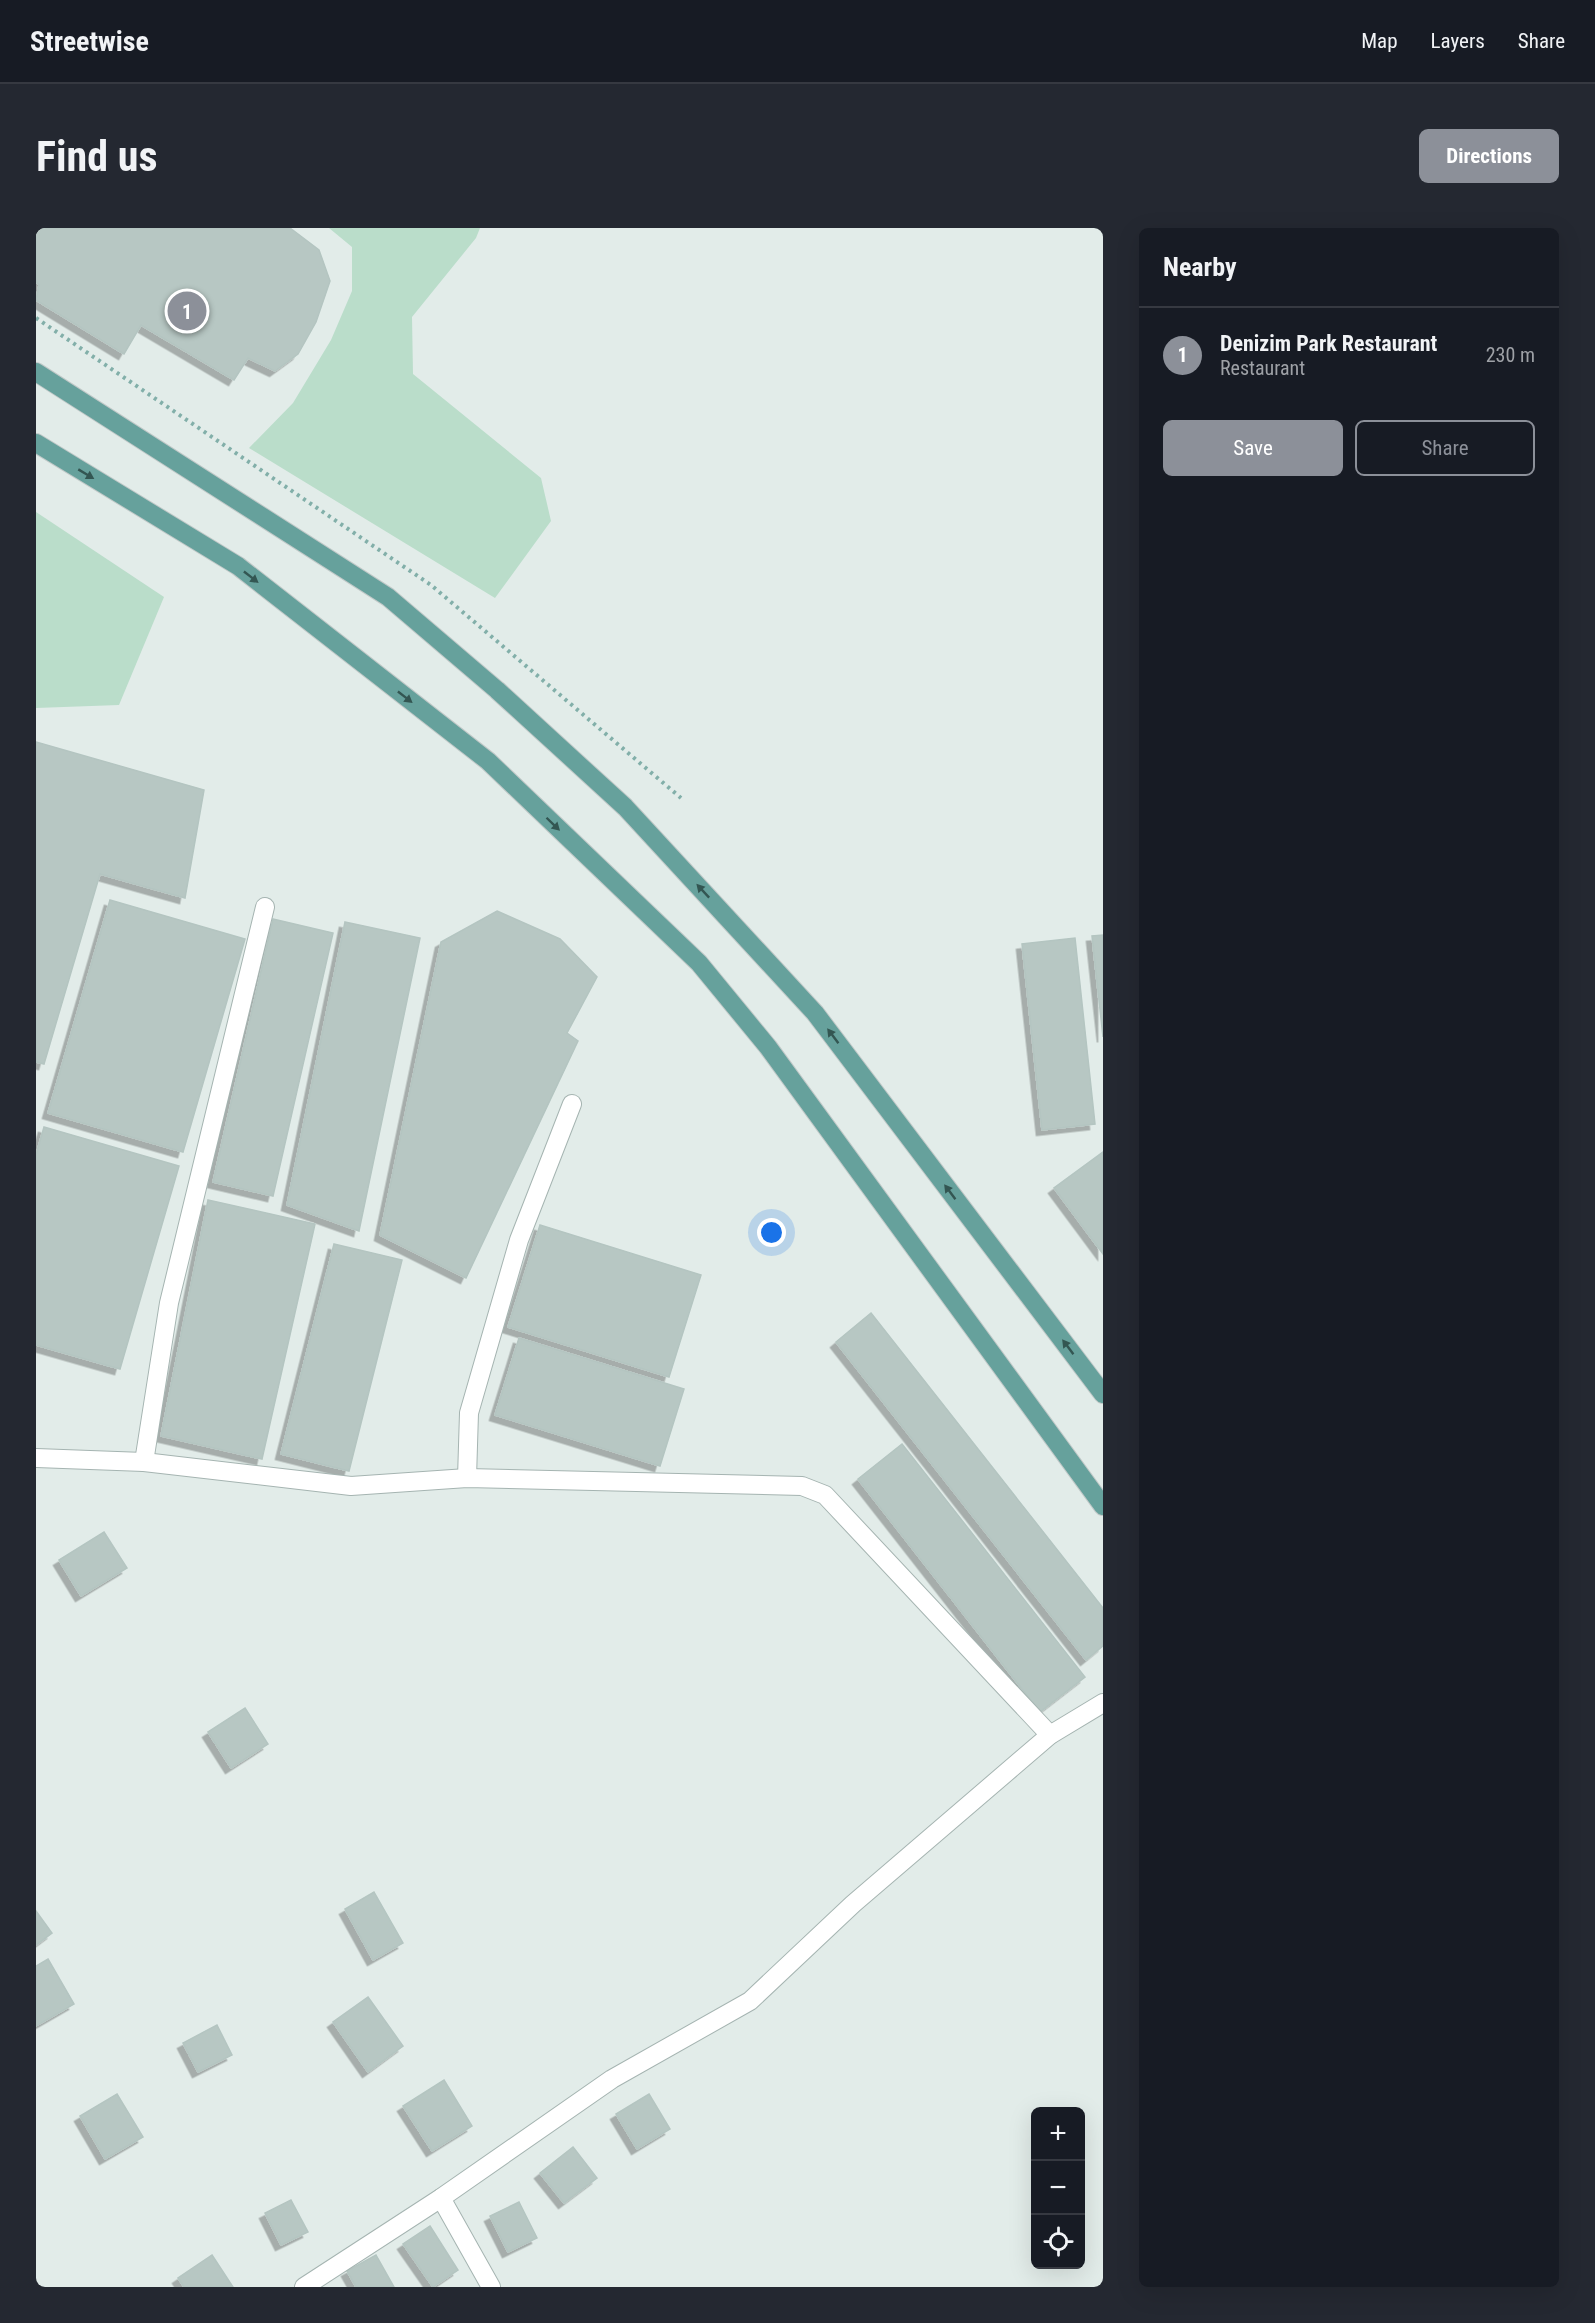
<!DOCTYPE html>
<meta charset="utf-8">
<style>
:root{--surface:#171b24;--page:#242831;--text:#f1f3f6;--muted:#9ea1a6;--line:#363941;--accent:#8c9099}
body{margin:0;font-family:"Roboto Condensed",sans-serif;background:var(--page);color:var(--text)}
.controls{position:absolute;right:18px;bottom:18px;display:grid;overflow:hidden;border-radius:9px;box-shadow:0 6px 24px #0002}
.controls button{width:54px;height:54px;display:grid;place-items:center;padding:0;border:0;border-bottom:2px solid var(--line);background:var(--surface);color:var(--text);font:30px sans-serif}
.you{position:absolute;left:736px;top:1005px;width:21px;height:21px;margin:-15px;border:4px solid #fff;border-radius:50%;background:#1a73e8;box-shadow:0 0 0 9px #1a73e833}
.badge{display:grid;place-items:center;width:39px;height:39px;border-radius:50%;background:var(--accent);color:#fff;font-size:20px;font-weight:700}
.pin{position:absolute;translate:-50% -50%;border:3px solid #fff;box-shadow:0 2px 6px #0006}
.list{margin:0;padding:0;list-style:none}
h2{display:flex;justify-content:space-between;align-items:center;height:78px;margin:0;padding:0 24px;font-size:26px}
h2 small{font-size:20px;font-weight:400;color:var(--muted)}
.list li{display:grid;grid-template-columns:39px 1fr auto;gap:18px;align-items:center;box-sizing:border-box;height:96px;padding:0 24px;border-top:2px solid var(--line)}
.list b{display:block;font-size:22px;white-space:nowrap}
.list p{margin:0;font-size:20px;white-space:nowrap;color:var(--muted)}
.list em{font-size:20px;font-style:normal;color:var(--muted)}
.actions{display:flex;gap:12px;padding:18px 24px}
.actions a{flex:1;padding:14px 0;border:2px solid var(--accent);border-radius:9px;text-align:center;font-size:21px;color:var(--accent)}
.actions .main{background:var(--accent);color:#fff}
.icon{flex:none;width:33px;height:33px;fill:none;stroke:currentColor;stroke-width:2;stroke-linecap:round;stroke-linejoin:round}
.map{position:relative;flex:none;width:1067px;height:2059px;overflow:hidden;border-radius:9px}
header{display:flex;align-items:center;gap:36px;box-sizing:border-box;height:84px;padding:0 30px;background:var(--surface);border-bottom:2px solid var(--line)}
header strong{font-size:28px}
nav{display:flex;gap:33px;margin-inline-start:auto;font-size:21px}
.intro{display:flex;align-items:center;justify-content:space-between;box-sizing:border-box;height:144px;padding:0 36px}
h1{margin:0;font-size:42px}
.button{padding:15px 27px;border-radius:9px;background:var(--accent);color:#fff;font-size:21px;font-weight:700}
main{display:flex;gap:36px;padding:0 36px}
aside{flex:1;background:var(--surface);border-radius:9px;box-shadow:0 6px 24px #0002}
.map>svg:first-child{display:block}
.green{fill:#baddca}
.building{fill:#b7c7c3;stroke:#b4c5c1;stroke-width:1.5;filter:url(#shadow)}
.lines{fill:none;stroke-linecap:round;stroke-linejoin:round}
.minor-casing{stroke:#a5b4b1;stroke-width:20}
.major-casing{stroke:#c1c9c8;stroke-width:20}
.path{stroke:#82afa9;stroke-width:4;stroke-dasharray:3 4.5;stroke-linecap:butt}
.minor{stroke:#fff;stroke-width:18}
.major{stroke:#66a19c;stroke-width:18}
.oneway{fill:#335652}
</style>
<header>
<strong>Streetwise</strong>
<nav><a>Map</a><a>Layers</a><a>Share</a></nav>
</header>
<div class="intro"><h1>Find us</h1><a class="button">Directions</a></div>
<main>
<div class="map">
<svg width="1067" height="2059" viewBox="0 0 1067 2059">
<defs>
<filter id="shadow"><feDropShadow dx="-5.5" dy="5.5" stdDeviation="0" flood-color="#0004"/></filter>
</defs>
<rect width="100%" height="100%" fill="#e2ece9"/>
<g class="green">
<polygon points="293,0 444,0 440,10 376,89 377,146 505,250 515,293 459,370 213,220 257,175 295,112 316,63 316,19"/>
<polygon points="0,284 128,369 83,477 0,480"/>
</g>
<g class="building">
<polygon points="0,0 254,0 283,22 294,53 280,94 262,126 239,143 212,130 198,152 105,97 88,126 0,72 3,57 0,54"/>
<polygon points="0,514 168,562 149,670 64,646 8,836 0,834"/>
<polygon points="74,672 209,711 147,924 12,885"/>
<polygon points="461,683 524,711 561,749 531,805 542,813 430,1050 344,1007 405,714"/>
<polygon points="237,691 297,705 237,968 177,954"/>
<polygon points="309,694 384,710 323,1003 251,977"/>
<polygon points="1067,707 1067,809 1056,708"/>
<polygon points="1039,710 1059,896 1006,902 986,716"/>
<polygon points="8,899 143,938 84,1141 0,1117 0,927"/>
<polygon points="1067,924 1067,1026 1018,960"/>
<polygon points="172,972 279,996 226,1231 125,1208"/>
<polygon points="504,997 665,1047 633,1149 472,1099"/>
<polygon points="298,1016 366,1032 313,1243 245,1226"/>
<polygon points="835,1085 1067,1380 1067,1418 1050,1432 800,1114"/>
<polygon points="483,1110 648,1161 624,1238 459,1187"/>
<polygon points="866,1216 1049,1449 1004,1484 822,1251"/>
<polygon points="68,1304 91,1340 45,1368 23,1332"/>
<polygon points="209,1480 232,1516 195,1540 172,1504"/>
<polygon points="338,1664 367,1715 337,1732 309,1681"/>
<polygon points="0,1683 16,1705 0,1717"/>
<polygon points="12,1731 38,1776 0,1798 0,1738"/>
<polygon points="332,1769 367,1818 332,1844 297,1794"/>
<polygon points="181,1797 196,1827 162,1844 147,1815"/>
<polygon points="408,1852 436,1898 396,1923 367,1878"/>
<polygon points="81,1866 107,1909 69,1931 44,1888"/>
<polygon points="613,1866 634,1901 601,1921 580,1886"/>
<polygon points="537,1919 561,1950 528,1975 504,1945"/>
<polygon points="255,1972 272,2004 245,2017 229,1985"/>
<polygon points="483,1974 501,2010 472,2024 454,1988"/>
<polygon points="394,1998 422,2042 397,2059 367,2016"/>
<polygon points="176,2027 197,2059 148,2059 142,2050"/>
<polygon points="340,2027 358,2059 320,2059 311,2043"/>
</g>
<g class="lines">
<g class="minor-casing">
<g id="minor">
<polyline points="0,1230 108,1234 315,1258 431,1250 766,1258 789,1267 1014,1507"/>
<polyline points="108,1234 133,1075 229,679"/>
<polyline points="431,1250 433,1185 483,1012 536,876"/>
<polyline points="405,1970 455,2059"/>
<polyline points="268,2059 405,1970 576,1851 714,1773 817,1676 1014,1507 1067,1475"/>
</g>
</g>
<g class="major-casing">
<g id="major">
<polyline points="0,144 352,369 461,462 589,579 779,785 1067,1166"/>
<polyline points="0,215 202,338 452,533 663,735 732,819 1067,1278"/>
</g>
</g>
<polyline class="path" points="0,90 395,357 645,570"/>
<use href="#minor" class="minor"/>
<use href="#major" class="major"/>
</g>
<defs><path id="oneway-solid" d="M-6-.8H1V-3.2L6.5 0L1 3.2V.8H-6Z" transform="scale(1.5)"/></defs>
<g class="oneway">
<use href="#oneway-solid" transform="translate(50 246) rotate(31)"/>
<use href="#oneway-solid" transform="translate(215 349) rotate(38)"/>
<use href="#oneway-solid" transform="translate(369 469) rotate(38)"/>
<use href="#oneway-solid" transform="translate(517 596) rotate(44)"/>
<use href="#oneway-solid" transform="translate(667 663) rotate(-133)"/>
<use href="#oneway-solid" transform="translate(797 808) rotate(-127)"/>
<use href="#oneway-solid" transform="translate(914 964) rotate(-127)"/>
<use href="#oneway-solid" transform="translate(1032 1119) rotate(-127)"/>
</g>
</svg>
<div class="controls">
<button>+</button>
<button>−</button>
<button><svg class="icon" aria-label="locate" viewBox="0 0 24 24"><circle cx="12" cy="12" r="6"/><path d="M12 2v4M12 18v4M2 12h4M18 12h4"/></svg></button>
</div>
<div class="you"></div>
<div class="pin badge" style="left:151px;top:83px">1</div>
</div>
<aside>
<h2>Nearby<small></small></h2>
<ul class="list">
<li><span class="badge">1</span><div><b>Denizim Park Restaurant</b><p>Restaurant</p></div><em>230 m</em></li>
</ul>
<div class="actions"><a class="main">Save</a><a>Share</a></div>
</aside>
</main>
